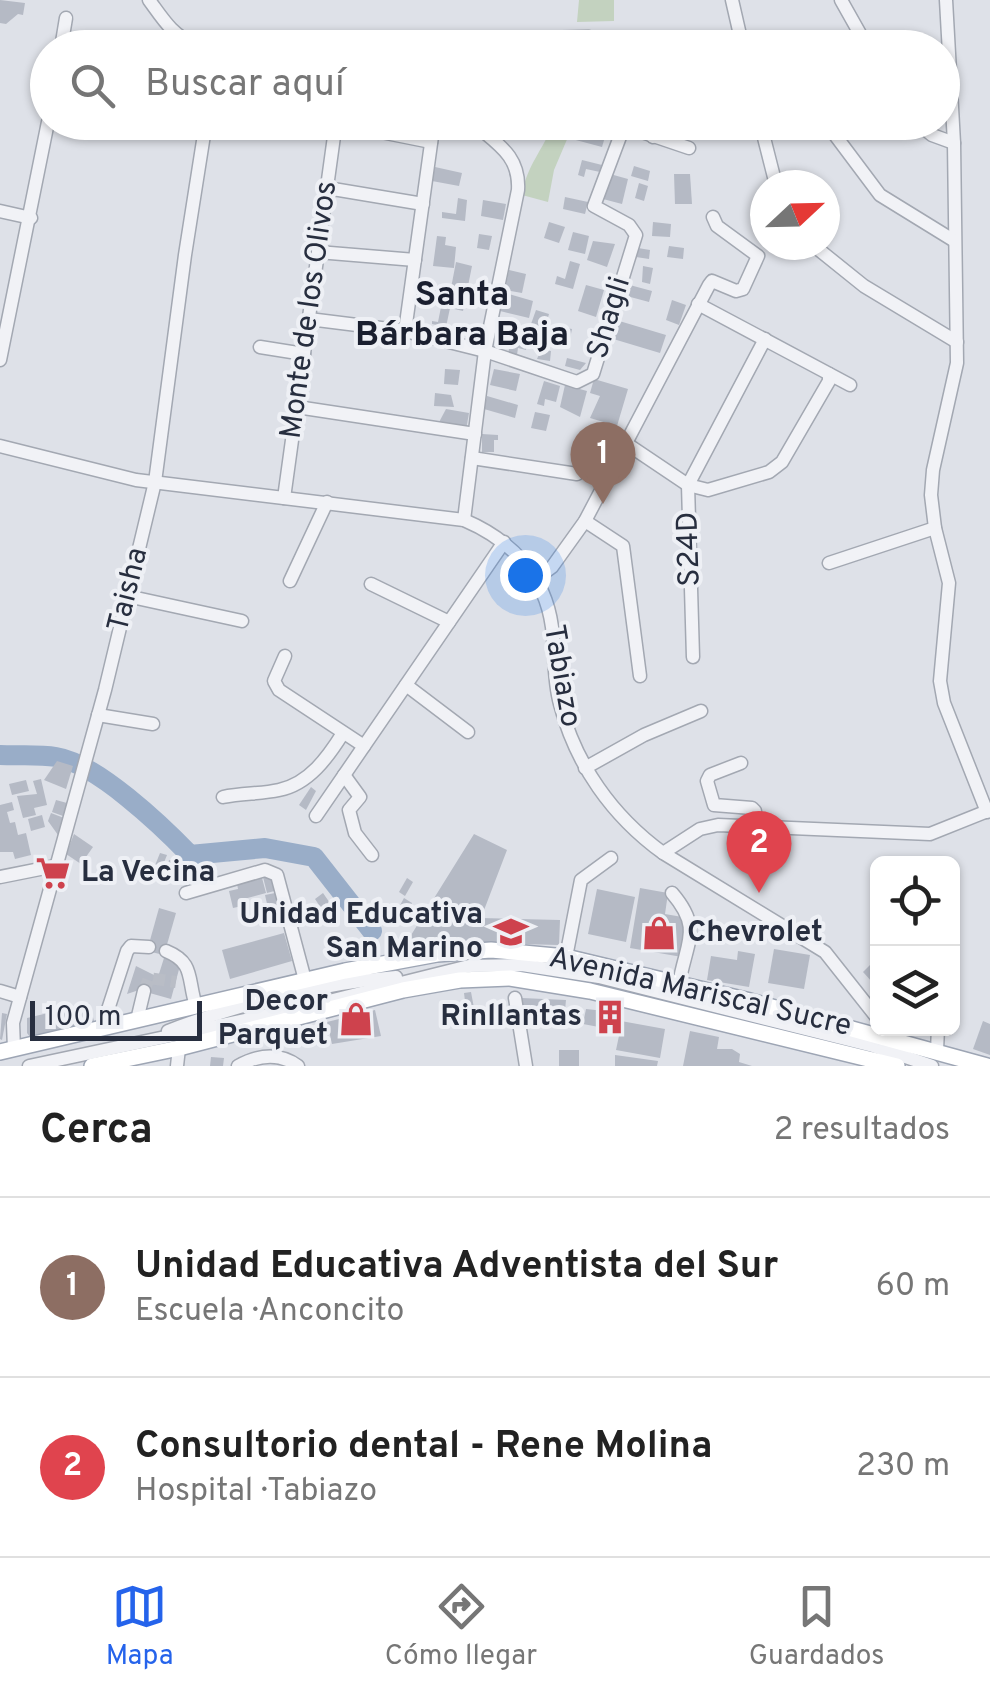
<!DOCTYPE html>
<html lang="es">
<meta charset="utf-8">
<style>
:root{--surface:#fff;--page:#f2f2f2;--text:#222;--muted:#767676;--line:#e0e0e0;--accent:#2563eb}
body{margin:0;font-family:Overpass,sans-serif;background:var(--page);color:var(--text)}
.controls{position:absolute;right:30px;bottom:30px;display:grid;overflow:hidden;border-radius:15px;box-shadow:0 2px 8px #0004}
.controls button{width:90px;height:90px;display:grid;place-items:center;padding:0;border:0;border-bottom:2px solid var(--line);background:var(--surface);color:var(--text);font:50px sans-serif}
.compass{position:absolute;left:750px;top:170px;width:90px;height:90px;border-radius:50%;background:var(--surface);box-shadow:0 2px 8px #0004;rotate:68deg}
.scale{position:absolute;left:30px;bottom:25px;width:172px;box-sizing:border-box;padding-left:10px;border:5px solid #272e3f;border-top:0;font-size:28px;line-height:35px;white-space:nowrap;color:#272e3f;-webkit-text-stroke:8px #eef0f5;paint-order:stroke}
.you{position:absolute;left:525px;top:575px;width:35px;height:35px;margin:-25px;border:8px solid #fff;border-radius:50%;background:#1a73e8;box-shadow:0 0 0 15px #1a73e833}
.badge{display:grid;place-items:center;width:65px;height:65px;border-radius:50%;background:var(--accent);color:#fff;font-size:32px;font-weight:700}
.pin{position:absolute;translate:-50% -82px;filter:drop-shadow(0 2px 5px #0008)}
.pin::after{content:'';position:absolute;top:52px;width:35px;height:30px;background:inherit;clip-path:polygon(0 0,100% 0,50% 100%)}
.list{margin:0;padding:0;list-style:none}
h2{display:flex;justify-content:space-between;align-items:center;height:130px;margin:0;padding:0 40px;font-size:42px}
h2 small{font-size:32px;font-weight:400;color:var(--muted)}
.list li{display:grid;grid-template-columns:65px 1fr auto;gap:30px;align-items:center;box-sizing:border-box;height:180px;padding:0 40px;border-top:2px solid var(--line)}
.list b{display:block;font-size:38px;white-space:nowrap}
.list p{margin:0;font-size:32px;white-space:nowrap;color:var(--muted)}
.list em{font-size:32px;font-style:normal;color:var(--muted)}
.icon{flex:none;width:55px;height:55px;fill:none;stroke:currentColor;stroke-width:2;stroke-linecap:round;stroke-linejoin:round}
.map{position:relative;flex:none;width:990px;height:1066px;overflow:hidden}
.search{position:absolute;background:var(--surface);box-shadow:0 2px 8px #0004;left:30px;right:30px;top:30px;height:110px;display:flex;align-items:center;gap:25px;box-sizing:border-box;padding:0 35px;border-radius:55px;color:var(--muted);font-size:38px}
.sheet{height:490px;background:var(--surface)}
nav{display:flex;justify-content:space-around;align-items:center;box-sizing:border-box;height:140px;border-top:2px solid var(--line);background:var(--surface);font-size:28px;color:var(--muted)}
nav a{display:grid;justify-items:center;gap:5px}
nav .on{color:var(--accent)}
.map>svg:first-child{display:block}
.green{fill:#c3d2bf}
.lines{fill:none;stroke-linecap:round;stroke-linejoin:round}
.river{stroke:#99adc8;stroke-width:20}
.building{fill:#b5bac5}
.minor-tunnel{stroke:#b9bdc6;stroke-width:12;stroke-dasharray:12 6;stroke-linecap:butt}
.minor-casing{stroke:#a3a8b2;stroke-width:15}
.major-casing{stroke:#9da5b4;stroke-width:18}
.minor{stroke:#f1f2f6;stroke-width:12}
.major{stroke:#fff;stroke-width:15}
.labels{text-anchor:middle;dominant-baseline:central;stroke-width:8;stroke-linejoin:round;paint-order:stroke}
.street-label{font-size:30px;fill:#272e3f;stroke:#eef0f5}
.poi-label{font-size:30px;font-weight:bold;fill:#272e3f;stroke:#eef0f5;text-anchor:end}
.quarter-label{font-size:35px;font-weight:bold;fill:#1a1f2f;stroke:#eef0f5}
</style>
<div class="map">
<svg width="990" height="1066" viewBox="0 0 990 1066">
<rect width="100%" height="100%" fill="#dee1e8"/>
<g class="green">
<polygon points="579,0 614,0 614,21 577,22"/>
<path d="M553,123H574L554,170L548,202L522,195C526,166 544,149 553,123Z"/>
</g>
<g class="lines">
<path class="river" d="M0,755C18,756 38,754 56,757C96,763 162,826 190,855L265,848L314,857L372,931"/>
</g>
<g class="building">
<polygon points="0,0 25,3 23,15 18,14 6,24 0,23"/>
<polygon points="576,122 607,130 602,147 572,139"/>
<polygon points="582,160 602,165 600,172 586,169 584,177 578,175"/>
<polygon points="634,166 650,171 648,181 631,176"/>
<polygon points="435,167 462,173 459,186 432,181"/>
<polygon points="610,174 628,179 622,204 603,199"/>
<polygon points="674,174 690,174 692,204 675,204"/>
<polygon points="639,183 648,186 644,201 635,198"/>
<polygon points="565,197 588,202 585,214 563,209"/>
<polygon points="458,198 467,200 465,221 442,218 442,212 456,214"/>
<polygon points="483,200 506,204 503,220 481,216"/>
<polygon points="549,222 565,227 559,243 544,238"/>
<polygon points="653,222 671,224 670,237 652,236"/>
<polygon points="573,232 589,236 585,254 568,250"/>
<polygon points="479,234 492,236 489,250 477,248"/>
<polygon points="437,236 446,237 445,245 456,247 454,268 433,266"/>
<polygon points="593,241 615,244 607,267 587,260"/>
<polygon points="669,246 684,248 683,259 667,257"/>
<polygon points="638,248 650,250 649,259 636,257"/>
<polygon points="570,261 580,264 573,289 555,284 557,276 565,279"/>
<polygon points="456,262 472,266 463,311 450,308 452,297 418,291 420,282 451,288"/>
<polygon points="643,266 653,268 650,284 642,282"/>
<polygon points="509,270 526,274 522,293 505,290"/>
<polygon points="626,284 652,291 649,302 623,295"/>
<polygon points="586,285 604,290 596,317 578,311"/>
<polygon points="505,293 533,301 529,318 500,311"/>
<polygon points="672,300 686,305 679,325 666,320"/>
<polygon points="441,307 450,308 446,327 432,324 432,321 438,322"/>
<polygon points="536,310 549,314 545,328 531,324"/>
<polygon points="616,320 666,335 660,353 610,338"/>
<polygon points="562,327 572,329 569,344 559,341"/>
<polygon points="512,337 528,340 526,350 518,348 517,355 508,353"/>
<polygon points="541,350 551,351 550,361 537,359"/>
<polygon points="567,358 586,363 580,370 565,366"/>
<polygon points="445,369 460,370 458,385 444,384"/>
<polygon points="494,369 520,374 516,391 490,385"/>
<polygon points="594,379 628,389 617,426 590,418 600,396 590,393"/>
<polygon points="544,381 560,386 556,402 545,399 544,406 537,404"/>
<polygon points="565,385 587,391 580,417 560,407"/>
<polygon points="435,393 451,395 454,407 434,406"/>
<polygon points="487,396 518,405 515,418 484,409"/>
<polygon points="446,409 469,413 466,430 437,426"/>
<polygon points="535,412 550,415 546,431 531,428"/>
<polygon points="482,434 498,435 498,440 494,440 494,452 482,452"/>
<polygon points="57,761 73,766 66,789 44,780"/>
<polygon points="41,779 47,805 34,808 36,815 23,818 17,796 37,794 33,781"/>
<polygon points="26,780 29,791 12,795 9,784"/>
<polygon points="311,787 316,791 306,810 299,805"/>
<polygon points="56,800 67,803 63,816 52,812"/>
<polygon points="12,802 14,810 7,812 10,823 15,822 18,835 26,833 31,855 15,859 13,852 0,852 0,805"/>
<polygon points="51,813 64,818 58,835 48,821"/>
<polygon points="42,815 45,827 31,831 28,819"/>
<polygon points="74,834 93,847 81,864 66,854"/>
<polygon points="474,834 507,850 481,918 560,920 559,945 471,943 410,947 408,940"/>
<polygon points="160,853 167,855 159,875 152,873"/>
<polygon points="169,860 177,861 173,878 165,876"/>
<polygon points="274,875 278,890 267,893 263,877"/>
<polygon points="262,878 266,893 240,900 242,906 233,908 229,891 238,889 237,884"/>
<polygon points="407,878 413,882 405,896 399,892"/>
<polygon points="640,888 668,893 665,914 688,918 682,957 630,948"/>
<polygon points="597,889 635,897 626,942 588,934"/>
<polygon points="275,893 281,918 271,921 265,895"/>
<polygon points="323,893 332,906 329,908 325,903 329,914 297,928 292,909 306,905 307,909 325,903 319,905 315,899"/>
<polygon points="404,898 412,903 406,914 398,909"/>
<polygon points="159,908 176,913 164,955 147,951"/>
<polygon points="284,933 292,961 230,979 222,950"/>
<polygon points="376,943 379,953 366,956 364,946"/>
<polygon points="774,949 810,955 804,989 768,983"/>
<polygon points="738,951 755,954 749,987 707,980 711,956 737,960"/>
<polygon points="878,957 878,978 873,983 863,972"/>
<polygon points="164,958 181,962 171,999 139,990 127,994 136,966 158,977"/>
<polygon points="471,992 474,1008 466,1009 464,993"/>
<polygon points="522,998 566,1000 564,1021 523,1016"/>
<polygon points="89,1003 94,1021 30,1037 27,1033 27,1018 65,1009 66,1012 78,1009 77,1006"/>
<polygon points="586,1009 623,1013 621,1021 665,1029 660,1058 616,1050 620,1031 583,1024"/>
<polygon points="375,1010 381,1036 332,1044 327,1022"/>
<polygon points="2,1013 7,1014 2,1040 0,1039"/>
<polygon points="983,1021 990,1024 990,1055 973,1049"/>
<polygon points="690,1031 719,1037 717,1049 732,1049 740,1054 739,1062 752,1066 683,1066"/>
<rect x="559" y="1050" width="20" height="16"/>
<polygon points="615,1055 658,1061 657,1066 615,1066"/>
<polygon points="211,1057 224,1058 223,1066 210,1066"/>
</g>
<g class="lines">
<polyline class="minor-tunnel" points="144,991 149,978 176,982"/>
<g class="minor-casing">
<g id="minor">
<path d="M149,0C163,19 172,35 194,44L589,37L621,48"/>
<polyline points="732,0 743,48"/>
<polyline points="841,0 868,48"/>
<polyline points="946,0 954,143 957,363 933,470 931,495 935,528 949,583 940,681 944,703 987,812"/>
<polyline points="61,48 66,18"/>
<polyline points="760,122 776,185"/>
<polyline points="916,122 932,135 954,143"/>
<polyline points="336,123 431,142"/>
<polyline points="835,135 880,195 953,240"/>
<polyline points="653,137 657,122"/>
<polyline points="327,188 423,204"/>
<polyline points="0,211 31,218"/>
<polyline points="813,245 864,286 957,342"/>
<polyline points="318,252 415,260"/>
<polyline points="698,304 850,385"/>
<polyline points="309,319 405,331 485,351 577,382 593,374 636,235 629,225 594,206 624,126 689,148"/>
<polyline points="405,331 434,122"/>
<polyline points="260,347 304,354"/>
<polyline points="0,360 48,122"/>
<polyline points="297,407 475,434"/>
<polyline points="627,444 688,485 708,490 769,472 782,462 829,381 829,374"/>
<path d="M0,446L136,480L464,520C511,540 545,575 552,627C555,652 553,679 560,704C576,765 612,816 663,853L825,952L878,1019"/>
<polyline points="472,458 577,474"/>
<polyline points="284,498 336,122"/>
<path d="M464,520L485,351L518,190C520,155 497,144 472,122"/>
<polyline points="585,521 623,546 640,676"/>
<polyline points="829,563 935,528"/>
<polyline points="537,578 552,567 585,521 709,285 712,281 736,291 743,289 758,256 717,226 713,217"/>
<polyline points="290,581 327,502"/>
<polyline points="371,584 449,622"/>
<polyline points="127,596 242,621"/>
<polyline points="285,656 274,681 279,690 364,746"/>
<polyline points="693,657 688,485 765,339"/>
<polyline points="406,685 468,732"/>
<polyline points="98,715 153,724"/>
<polyline points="741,763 710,775 707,781 714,805 752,808 755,811 754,827"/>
<polyline points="585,768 644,735 701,711"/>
<polyline points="344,775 360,797 349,810 355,833 372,855"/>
<path d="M223,797C242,793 261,794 279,790C309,784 328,757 343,733"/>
<polyline points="316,816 504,542"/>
<polyline points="663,853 700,829 718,825 930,834 990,810"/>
<polyline points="0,877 55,866"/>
<polyline points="186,893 265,870 277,875 305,980"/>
<path d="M672,893C703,929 686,942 679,984"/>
<path d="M166,951C195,963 187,978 196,1006"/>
<polyline points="566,957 581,880 611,858"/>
<polyline points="0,991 20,997"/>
<polyline points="515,998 526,1066"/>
<polyline points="137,1020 144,991"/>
<polyline points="102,1028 127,951 131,946 149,947"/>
<path d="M168,1031C235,1005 324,983 396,977"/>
<polyline points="14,1049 13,1023 105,690 155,482 185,255 206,122"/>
<polyline points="937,1050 938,1028"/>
<polyline points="29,1066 297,1009 469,966 522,965 599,977 873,1046 932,1066"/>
<polyline points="177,1066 179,1048"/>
<path d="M238,1066C258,1055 279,1052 298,1066"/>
</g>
</g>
<g class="major-casing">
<g id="major">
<polyline points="0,1052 345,971 437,954 491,950 566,957 746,1000 987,1066"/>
<polyline points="92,1066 179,1048 403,990 460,980 510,978 590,991 897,1066"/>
</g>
</g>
<use href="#minor" class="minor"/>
<use href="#major" class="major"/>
</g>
<defs>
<g id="supermarket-bare" transform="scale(2.7)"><path d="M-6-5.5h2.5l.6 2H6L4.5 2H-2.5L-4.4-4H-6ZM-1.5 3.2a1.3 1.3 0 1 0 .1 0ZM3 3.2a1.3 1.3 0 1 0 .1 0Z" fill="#ce424d" stroke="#eef0f5" stroke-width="2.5" paint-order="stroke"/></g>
<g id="university-bare" transform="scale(2.7)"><path d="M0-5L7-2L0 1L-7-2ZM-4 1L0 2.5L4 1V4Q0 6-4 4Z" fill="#ce424d" stroke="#eef0f5" stroke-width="2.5" paint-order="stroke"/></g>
<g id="shop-bare" transform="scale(2.7)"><path d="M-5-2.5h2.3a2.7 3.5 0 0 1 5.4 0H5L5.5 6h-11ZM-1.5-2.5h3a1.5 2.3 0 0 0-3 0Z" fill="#ce424d" stroke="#eef0f5" stroke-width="2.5" paint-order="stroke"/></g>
<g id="building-bare" transform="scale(2.7)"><path d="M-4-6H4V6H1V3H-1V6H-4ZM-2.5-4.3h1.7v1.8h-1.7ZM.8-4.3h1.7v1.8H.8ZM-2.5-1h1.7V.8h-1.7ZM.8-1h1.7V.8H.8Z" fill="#ce424d" stroke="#eef0f5" stroke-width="2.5" paint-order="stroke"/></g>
</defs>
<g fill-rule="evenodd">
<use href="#supermarket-bare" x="53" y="873"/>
<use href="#university-bare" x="511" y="932"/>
<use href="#shop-bare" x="659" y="933"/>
<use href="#building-bare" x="610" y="1017"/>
<use href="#shop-bare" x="356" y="1019"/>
</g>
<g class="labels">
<g class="street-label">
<text transform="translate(310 310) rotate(-82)">Monte de los Olivos</text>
<text transform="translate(610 318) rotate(-73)">Shagli</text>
<text transform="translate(690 549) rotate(-92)">S24D</text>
<text transform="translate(129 590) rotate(-76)">Taisha</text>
<text transform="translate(561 676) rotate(80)">Tabiazo</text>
<text transform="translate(700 993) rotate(13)">Avenida Mariscal Sucre</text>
</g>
<g class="poi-label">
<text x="81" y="873" text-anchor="start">La Vecina</text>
<text x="483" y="915">Unidad Educativa<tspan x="483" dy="34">San Marino</tspan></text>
<text x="687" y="933" text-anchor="start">Chevrolet</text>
<text x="328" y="1002">Decor<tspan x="328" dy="34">Parquet</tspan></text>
<text x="582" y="1017">Rinllantas</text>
</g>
<g class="quarter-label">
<text x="462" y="296">Santa<tspan x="462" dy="40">Bárbara Baja</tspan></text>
</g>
</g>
</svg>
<div class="controls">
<button><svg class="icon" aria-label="locate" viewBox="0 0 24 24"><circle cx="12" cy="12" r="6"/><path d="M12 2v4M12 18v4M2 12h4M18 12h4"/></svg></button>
<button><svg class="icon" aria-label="layers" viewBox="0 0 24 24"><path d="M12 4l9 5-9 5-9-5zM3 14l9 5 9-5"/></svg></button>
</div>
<svg class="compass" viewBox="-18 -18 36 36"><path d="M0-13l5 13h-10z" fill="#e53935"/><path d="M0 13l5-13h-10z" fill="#767676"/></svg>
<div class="scale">100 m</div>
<div class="you"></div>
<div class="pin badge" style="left:603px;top:504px;background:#8d6e63">1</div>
<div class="pin badge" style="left:759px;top:893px;background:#e0444e">2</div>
<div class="search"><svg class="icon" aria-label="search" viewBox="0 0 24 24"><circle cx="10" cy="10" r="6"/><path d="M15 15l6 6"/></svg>Buscar aquí</div>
</div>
<section class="sheet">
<h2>Cerca<small>2 resultados</small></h2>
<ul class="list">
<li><span class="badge" style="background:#8d6e63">1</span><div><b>Unidad Educativa Adventista del Sur</b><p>Escuela · Anconcito</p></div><em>60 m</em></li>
<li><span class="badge" style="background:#e0444e">2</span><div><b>Consultorio dental - Rene Molina</b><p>Hospital · Tabiazo</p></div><em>230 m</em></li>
</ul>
</section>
<nav>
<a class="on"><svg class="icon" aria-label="map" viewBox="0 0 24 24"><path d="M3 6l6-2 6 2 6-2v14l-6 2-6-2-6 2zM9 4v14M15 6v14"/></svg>Mapa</a>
<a><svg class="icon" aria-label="directions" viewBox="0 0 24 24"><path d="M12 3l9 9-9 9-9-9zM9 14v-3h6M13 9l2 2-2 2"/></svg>Cómo llegar</a>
<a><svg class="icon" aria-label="saved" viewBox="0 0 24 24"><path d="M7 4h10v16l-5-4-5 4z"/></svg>Guardados</a>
</nav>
